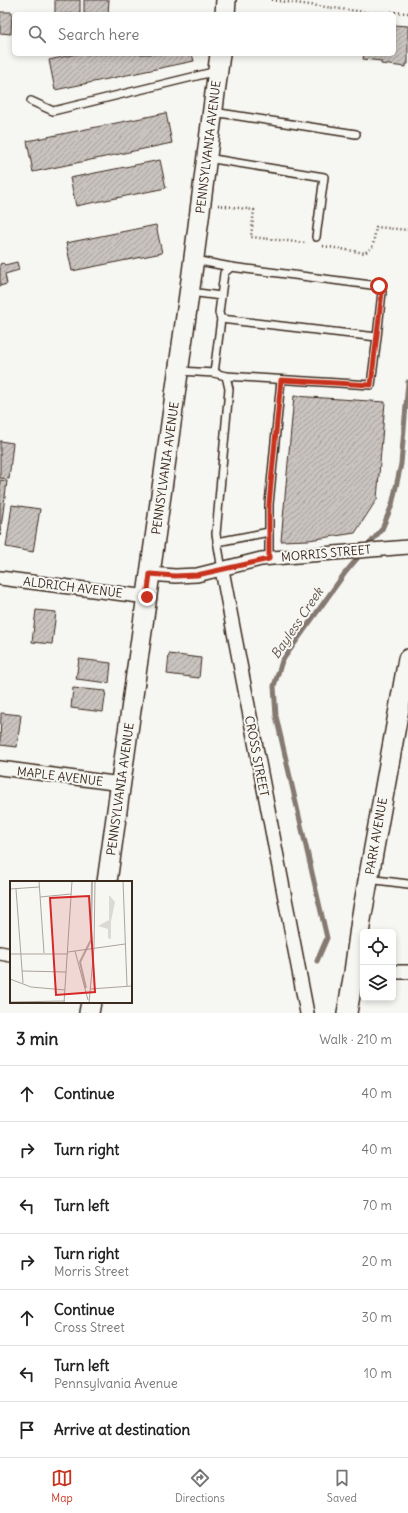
<!DOCTYPE html>
<meta charset="utf-8">
<style>
:root{--surface:#fff;--page:#f6f6f6;--text:#222;--muted:#767676;--line:#e0e0e0;--accent:#c8321e}
body{margin:0;font-family:Delius,sans-serif;background:var(--page);color:var(--text)}
.controls{position:absolute;right:12px;bottom:12px;display:grid;overflow:hidden;border-radius:6px;box-shadow:0 2px 6px #0003}
.controls button{width:36px;height:36px;display:grid;place-items:center;padding:0;border:0;border-bottom:1px solid var(--line);background:var(--surface);color:var(--text);font:20px sans-serif}
.stop{position:absolute;width:12px;height:12px;margin:-9px;border:3px solid #c8321e;border-radius:50%;background:#fff}
.stop.end{background:#c8321e;border-color:#fff;box-shadow:0 1px 4px #0008}
.list{margin:0;padding:0;list-style:none}
h2{display:flex;justify-content:space-between;align-items:center;height:52px;margin:0;padding:0 16px;font-size:17px}
h2 small{font-size:13px;font-weight:400;color:var(--muted)}
.list li{display:grid;grid-template-columns:26px 1fr auto;gap:12px;align-items:center;box-sizing:border-box;height:56px;padding:0 16px;border-top:1px solid var(--line)}
.list b{display:block;font-size:15px;white-space:nowrap}
.list p{margin:0;font-size:13px;white-space:nowrap;color:var(--muted)}
.list em{font-size:13px;font-style:normal;color:var(--muted)}
.icon{flex:none;width:22px;height:22px;fill:none;stroke:currentColor;stroke-width:2;stroke-linecap:round;stroke-linejoin:round}
.map{position:relative;flex:none;width:408px;height:1013px;overflow:hidden}
.search{position:absolute;background:var(--surface);box-shadow:0 2px 6px #0003;left:12px;right:12px;top:12px;height:44px;display:flex;align-items:center;gap:10px;box-sizing:border-box;padding:0 14px;border-radius:6px;color:var(--muted);font-size:15px}
.sheet{height:444px;background:var(--surface)}
nav{display:flex;justify-content:space-around;align-items:center;box-sizing:border-box;height:56px;border-top:1px solid var(--line);background:var(--surface);font-size:11px;color:var(--muted)}
nav a{display:grid;justify-items:center;gap:2px}
nav .on{color:var(--accent)}
.map>svg:first-child{display:block}
.lines{fill:none;stroke-linecap:round;stroke-linejoin:round}
.stream{stroke:#857a71;stroke-width:5}
.building{fill:url(#building-hatch);stroke:#3b2a1e}
.lane-casing{stroke:#3b2a1e;stroke-width:10}
.street-casing{stroke:#3b2a1e;stroke-width:16}
.secondary-casing{stroke:#3b2a1e;stroke-width:22}
.path{stroke:#3b2a1e;stroke-width:2.5;stroke-dasharray:1 3;stroke-linecap:butt}
.lane{stroke:#f6f6f2;stroke-width:7}
.street{stroke:#f6f6f2;stroke-width:13}
.secondary{stroke:#f6f6f2;stroke-width:19}
.route{stroke:#c8321e;stroke-width:5}
.labels{text-anchor:middle;dominant-baseline:central;stroke-width:4;stroke-linejoin:round;paint-order:stroke}
.street-label{font-size:12px;fill:#3b2a1e;stroke:#f6f6f2}
.water-label{font-size:13px;font-style:italic;fill:#605248;stroke:#f6f6f2}
.inset-river{fill:none;stroke:#b6b0a9;stroke-width:2}
.inset-road{fill:none;stroke:#aba49d;stroke-width:1}
.view{fill:#d62828;fill-opacity:0.15;stroke:#d62828;stroke-width:2}
.inset-edge{fill:none;stroke:#3b2a1e;stroke-width:2}
</style>
<div class="map">
<svg width="408" height="1013" viewBox="0 0 408 1013">
<defs>
<pattern id="building-hatch" width="6" height="6" patternUnits="userSpaceOnUse"><rect width="6" height="6" fill="#c8c3be"/><path d="M-1 1l2-2M0 6l6-6M5 7l2-2" fill="none" stroke="#a49f9a"/></pattern>
</defs>
<rect width="100%" height="100%" fill="#f6f6f2"/>
<filter id="ink" filterUnits="userSpaceOnUse"><feTurbulence type="fractalNoise" baseFrequency=".025" numOctaves="2"/><feDisplacementMap in="SourceGraphic" scale="8" xChannelSelector="R" yChannelSelector="G"/><feConvolveMatrix kernelMatrix="1 2 1 2 8 2 1 2 1" color-interpolation-filters="sRGB"/></filter>
<g filter="url(#ink)">
<g class="lines">
<polyline class="stream" points="317,961 327,938 276,716 274,686 282,661 345,573 382,529 392,505 401,464 408,382"/>
</g>
<g class="building">
<rect x="55" y="0" width="25" height="14"/>
<polygon points="84,0 109,0 108,14 84,14"/>
<polygon points="0,12 12,12 11,34 0,33"/>
<polygon points="394,25 408,26 408,64 406,64 406,67 381,64 381,61 363,59 364,54 394,54"/>
<polygon points="76,54 192,54 194,61 55,90 49,60"/>
<polygon points="166,113 172,143 33,172 27,141"/>
<polygon points="160,160 166,188 76,206 70,178"/>
<polygon points="156,225 162,253 72,271 66,243"/>
<polygon points="17,262 19,270 5,274 7,284 0,286 0,264 3,263 5,265"/>
<polygon points="294,396 385,402 377,499 355,533 309,540 281,541"/>
<polygon points="0,441 13,443 9,479 0,478"/>
<polygon points="0,480 7,481 0,536"/>
<polygon points="12,505 40,509 33,552 6,547"/>
<polygon points="36,610 56,612 52,644 32,642"/>
<polygon points="169,654 201,658 199,678 167,674"/>
<polygon points="79,659 111,663 109,683 76,679"/>
<polygon points="73,688 106,691 103,712 71,708"/>
<polygon points="1,713 21,715 17,747 0,745"/>
</g>
<g class="lines">
<g class="lane-casing">
<g id="lane">
<polyline points="31,101 53,111 217,71"/>
<polyline points="213,112 356,134"/>
<polyline points="207,158 324,177 316,237"/>
<polyline points="194,260 231,267"/>
<polyline points="190,292 221,296"/>
<polyline points="180,371 214,373 226,376 229,389 216,534 222,570"/>
<polyline points="214,373 221,319"/>
<polyline points="226,376 371,385 377,337 221,319 219,313 224,273 231,267 379,286 382,292 377,337"/>
<polyline points="217,542 269,532"/>
<polyline points="269,559 269,504 281,380"/>
<polyline points="368,879 408,884"/>
</g>
</g>
<g class="street-casing">
<g id="street">
<polyline points="222,570 307,1013"/>
<polyline points="150,574 175,576 197,575 261,559 408,547"/>
<polyline points="0,578 147,597"/>
<polyline points="0,768 121,784"/>
<polyline points="0,953 11,955"/>
<polyline points="393,972 408,972"/>
</g>
</g>
<g class="secondary-casing">
<g id="secondary">
<polyline points="225,14 226,0"/>
<polyline points="107,882 192,273 220,54"/>
<polyline points="89,1013 91,1002"/>
<polyline points="347,1013 354,972 361,920 408,659"/>
</g>
</g>
<g class="path">
<polyline points="272,0 372,13 392,12 408,13"/>
<polyline points="218,205 254,210 251,237 306,243"/>
<polyline points="323,246 365,253 373,246 376,227 408,230"/>
</g>
<use href="#lane" class="lane"/>
<use href="#street" class="street"/>
<use href="#secondary" class="secondary"/>
</g>
</g>
<g class="lines" filter="url(#ink)">
<polyline class="route" points="147,597 150,574 175,576 197,575 269,559 269,504 281,380 371,385 382,292 379,286"/>
</g>
<g class="labels">
<g class="street-label">
<text transform="translate(208 147) rotate(-83)">PENNSYLVANIA AVENUE</text>
<text transform="translate(165 468) rotate(-82)">PENNSYLVANIA AVENUE</text>
<text transform="translate(326 553) rotate(-5)">MORRIS STREET</text>
<text transform="translate(73 587) rotate(7)">ALDRICH AVENUE</text>
<text transform="translate(257 756) rotate(79)">CROSS STREET</text>
<text transform="translate(60 776) rotate(7)">MAPLE AVENUE</text>
<text transform="translate(120 789) rotate(-82)">PENNSYLVANIA AVENUE</text>
<text transform="translate(376 836) rotate(-80)">PARK AVENUE</text>
</g>
<g class="water-label">
<text transform="translate(297 623) rotate(-56)">Bayless Creek</text>
</g>
</g>
<g transform="translate(10 881)">
<rect width="122" height="122" fill="#f6f6f2"/>
<path d="M99,14L105,21L101,40V58L98,57V48L88,45L99,39Z" fill="#dad9d3"/>
<path class="inset-river" d="M76,107L70,81L81,59L82,0"/>
<path class="inset-road" d="M29,0L34,72M113,0L117,105M0,8L29,6M6,8L13,102M30,16L61,13M65,70L78,119M58,71L115,63M0,73H58M12,90L56,91M0,98L21,106L55,109M80,108L122,105M0,121L55,120M54,122L62,0M79,122L84,67L85,0"/>
<path class="view" d="M79,15L85,111L46,114L40,17Z"/>
<rect width="122" height="122" class="inset-edge"/>
</g>
</svg>
<div class="controls">
<button><svg class="icon" aria-label="locate" viewBox="0 0 24 24"><circle cx="12" cy="12" r="6"/><path d="M12 2v4M12 18v4M2 12h4M18 12h4"/></svg></button>
<button><svg class="icon" aria-label="layers" viewBox="0 0 24 24"><path d="M12 4l9 5-9 5-9-5zM3 14l9 5 9-5"/></svg></button>
</div>
<div class="stop" style="left:379px;top:286px"></div>
<div class="stop end" style="left:147px;top:597px"></div>
<div class="search"><svg class="icon" aria-label="search" viewBox="0 0 24 24"><circle cx="10" cy="10" r="6"/><path d="M15 15l6 6"/></svg>Search here</div>
</div>
<section class="sheet">
<h2>3 min<small>Walk · 210 m</small></h2>
<ul class="list">
<li><svg class="icon" aria-label="ahead" viewBox="0 0 24 24"><path d="M12 20V5M6 11l6-6 6 6"/></svg><div><b>Continue</b></div><em>40 m</em></li>
<li><svg class="icon" aria-label="right" viewBox="0 0 24 24"><path d="M7 20v-9h11M14 6l5 5-5 5"/></svg><div><b>Turn right</b></div><em>40 m</em></li>
<li><svg class="icon" aria-label="left" viewBox="0 0 24 24"><path d="M17 20v-9H6M10 6l-5 5 5 5"/></svg><div><b>Turn left</b></div><em>70 m</em></li>
<li><svg class="icon" aria-label="right" viewBox="0 0 24 24"><path d="M7 20v-9h11M14 6l5 5-5 5"/></svg><div><b>Turn right</b><p>Morris Street</p></div><em>20 m</em></li>
<li><svg class="icon" aria-label="ahead" viewBox="0 0 24 24"><path d="M12 20V5M6 11l6-6 6 6"/></svg><div><b>Continue</b><p>Cross Street</p></div><em>30 m</em></li>
<li><svg class="icon" aria-label="left" viewBox="0 0 24 24"><path d="M17 20v-9H6M10 6l-5 5 5 5"/></svg><div><b>Turn left</b><p>Pennsylvania Avenue</p></div><em>10 m</em></li>
<li><svg class="icon" aria-label="arrive" viewBox="0 0 24 24"><path d="M6 21V4h12l-3 4 3 4H6"/></svg><div><b>Arrive at destination</b></div></li>
</ul>
</section>
<nav>
<a class="on"><svg class="icon" aria-label="map" viewBox="0 0 24 24"><path d="M3 6l6-2 6 2 6-2v14l-6 2-6-2-6 2zM9 4v14M15 6v14"/></svg>Map</a>
<a><svg class="icon" aria-label="directions" viewBox="0 0 24 24"><path d="M12 3l9 9-9 9-9-9zM9 14v-3h6M13 9l2 2-2 2"/></svg>Directions</a>
<a><svg class="icon" aria-label="saved" viewBox="0 0 24 24"><path d="M7 4h10v16l-5-4-5 4z"/></svg>Saved</a>
</nav>
